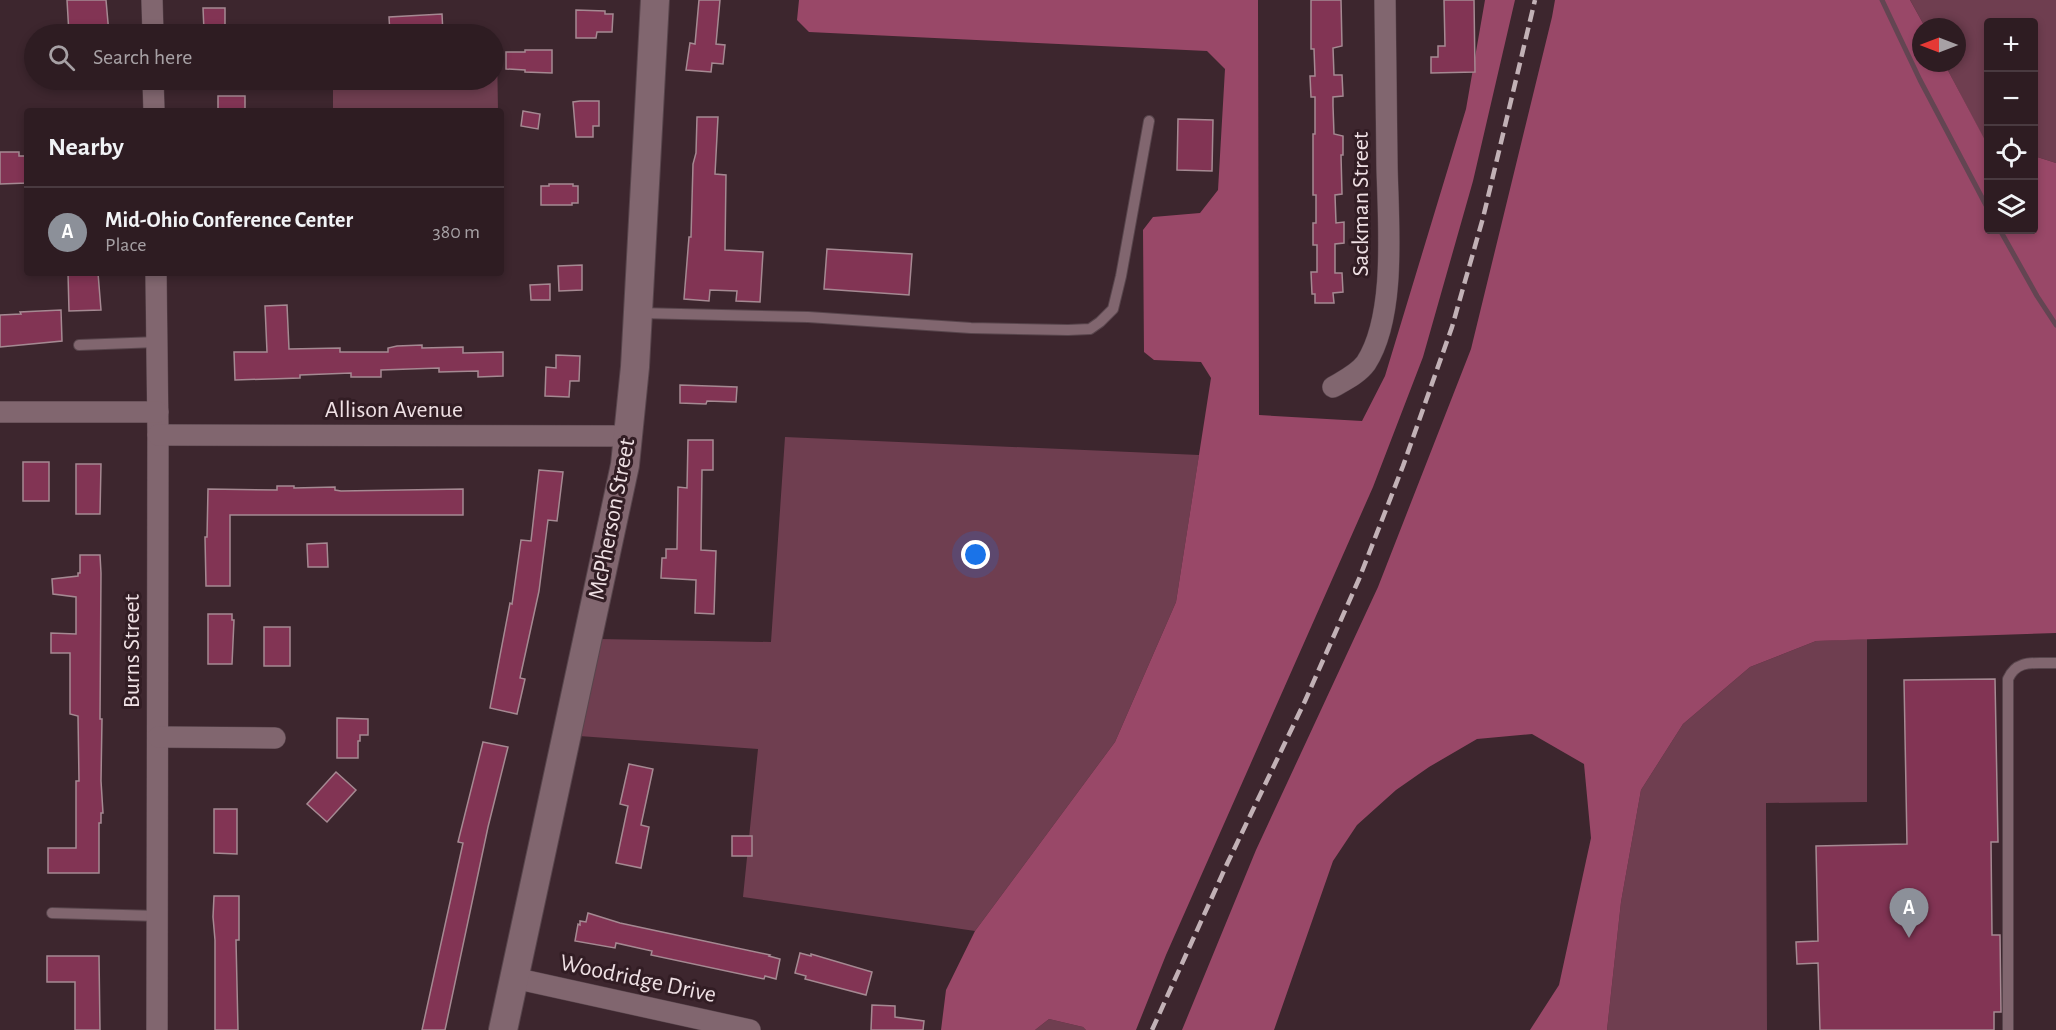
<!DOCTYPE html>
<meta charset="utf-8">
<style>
:root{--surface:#2e1c22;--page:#3a292f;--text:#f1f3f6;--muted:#a7a1a5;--line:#493a40;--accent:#8c9099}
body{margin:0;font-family:"Alegreya Sans",sans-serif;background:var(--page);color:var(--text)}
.controls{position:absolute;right:18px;top:18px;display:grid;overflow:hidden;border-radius:6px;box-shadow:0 3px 9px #0003}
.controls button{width:54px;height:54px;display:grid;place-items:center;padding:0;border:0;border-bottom:2px solid var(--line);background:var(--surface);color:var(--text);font:30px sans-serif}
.compass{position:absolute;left:1912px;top:18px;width:54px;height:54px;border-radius:50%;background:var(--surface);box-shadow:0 3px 9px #0003;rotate:270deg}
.you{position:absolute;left:976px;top:555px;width:21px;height:21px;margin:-15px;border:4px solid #fff;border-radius:50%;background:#1a73e8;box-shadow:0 0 0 9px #1a73e833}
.badge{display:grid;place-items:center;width:39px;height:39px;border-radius:50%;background:var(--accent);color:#fff;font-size:20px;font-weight:700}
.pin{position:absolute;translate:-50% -50px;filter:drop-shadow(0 2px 3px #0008)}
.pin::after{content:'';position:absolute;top:32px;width:21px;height:18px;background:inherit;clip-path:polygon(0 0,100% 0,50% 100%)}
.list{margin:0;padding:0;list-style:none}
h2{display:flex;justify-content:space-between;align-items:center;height:78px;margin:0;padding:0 24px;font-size:26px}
h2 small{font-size:20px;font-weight:400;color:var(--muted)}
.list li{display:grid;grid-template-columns:39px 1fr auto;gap:18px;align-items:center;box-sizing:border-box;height:90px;padding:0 24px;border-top:2px solid var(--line)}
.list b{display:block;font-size:22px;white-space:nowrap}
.list p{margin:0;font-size:20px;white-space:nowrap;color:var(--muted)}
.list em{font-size:20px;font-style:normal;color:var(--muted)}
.icon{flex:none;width:33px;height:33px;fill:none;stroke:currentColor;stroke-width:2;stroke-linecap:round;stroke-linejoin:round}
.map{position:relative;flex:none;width:2056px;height:1030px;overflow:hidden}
.search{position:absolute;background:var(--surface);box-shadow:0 3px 9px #0003;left:24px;top:24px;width:480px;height:66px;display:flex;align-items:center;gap:15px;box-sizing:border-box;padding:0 21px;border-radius:33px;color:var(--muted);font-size:22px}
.panel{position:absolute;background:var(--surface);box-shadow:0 3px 9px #0003;left:24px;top:108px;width:480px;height:168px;border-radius:6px}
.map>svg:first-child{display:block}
.green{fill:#6f3e50}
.forest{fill:#994868}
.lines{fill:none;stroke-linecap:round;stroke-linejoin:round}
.stream{stroke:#634552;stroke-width:5}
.building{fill:#823454;stroke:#a58992;stroke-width:1.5}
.lane-casing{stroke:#58454c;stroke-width:12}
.street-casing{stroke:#58454c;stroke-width:22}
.secondary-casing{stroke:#58454c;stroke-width:30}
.lane{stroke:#81666f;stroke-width:10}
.street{stroke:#81666f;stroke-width:21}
.secondary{stroke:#81666f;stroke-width:28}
.rail{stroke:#c2b1b6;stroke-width:4.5;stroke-dasharray:12 6;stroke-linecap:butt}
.labels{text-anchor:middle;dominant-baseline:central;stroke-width:6;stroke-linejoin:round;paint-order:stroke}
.street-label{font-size:24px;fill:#efe0e4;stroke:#321d24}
</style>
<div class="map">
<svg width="2056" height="1030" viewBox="0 0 2056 1030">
<rect width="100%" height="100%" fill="#3d262e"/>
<g class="green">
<polygon points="1910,0 2056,0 2056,163 2034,156 2034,22 1988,22 1988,143 1986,143 1944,63 1957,63 1957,27 1925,27"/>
<polygon points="494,50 497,50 498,111 333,111 333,80 494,80"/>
<polygon points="785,437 1199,455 1176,602 1115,742 975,931 743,897 758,749 579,736 599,639 771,642"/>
<polygon points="1867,639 1867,802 1766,803 1767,1030 1607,1030 1621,902 1641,790 1683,724 1750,667 1816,641"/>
<polygon points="1049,1019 1083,1027 1086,1030 1035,1030"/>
</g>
<g class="forest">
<polygon points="799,0 1258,0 1259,415 1362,421 1385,376 1466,109 1485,0 1515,0 1473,181 1423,357 1373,487 1166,955 1136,1030 1086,1030 1083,1027 1049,1019 1035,1030 941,1030 946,990 975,931 1115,742 1176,602 1211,378 1201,362 1154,360 1144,352 1143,230 1153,217 1200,213 1218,190 1225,69 1207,51 809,32 797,20"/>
<polygon points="1555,0 1910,0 1925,27 1921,27 1921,63 1944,63 1986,142 1988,143 1988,230 2034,230 2034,156 2056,163 2056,633 1816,641 1750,667 1683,724 1641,790 1621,902 1607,1030 1530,1030 1559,985 1591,838 1584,764 1532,734 1477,739 1429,767 1396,790 1357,825 1333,861 1274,1030 1182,1030 1256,850 1378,587 1471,349 1552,17"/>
</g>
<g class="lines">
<g class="stream">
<polyline points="1882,0 1920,80 1988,209"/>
<polyline points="2000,230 2037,296 2056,325"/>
</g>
</g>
<g class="building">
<polygon points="67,0 106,0 109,34 69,34"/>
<polygon points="699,0 720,0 716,44 725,45 723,64 712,63 711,72 686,70 690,43 695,44"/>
<polygon points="1311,0 1341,0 1342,46 1333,48 1334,75 1342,75 1343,96 1333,97 1333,106 1334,134 1343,136 1343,155 1341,155 1342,194 1335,195 1336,223 1344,222 1344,243 1335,244 1335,273 1342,273 1343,292 1333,293 1334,303 1315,303 1315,294 1312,294 1311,272 1317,272 1317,245 1313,245 1313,223 1316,223 1316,195 1313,195 1313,134 1315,134 1315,97 1311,97 1310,76 1315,76 1314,49 1311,49"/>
<polygon points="1444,0 1474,0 1475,72 1431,73 1431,57 1438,57 1438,46 1445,46"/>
<polygon points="203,8 225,8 225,31 204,31"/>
<polygon points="576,10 605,11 605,14 613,14 612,32 597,32 596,38 576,38"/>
<polygon points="442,14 443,34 390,34 389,17"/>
<polygon points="525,50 552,50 552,73 525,72 525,70 506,69 506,52 525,52"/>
<rect x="218" y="96" width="27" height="15"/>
<polygon points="580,101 599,101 599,126 593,126 593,137 576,137 573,102"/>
<polygon points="523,111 540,114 538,129 521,126"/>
<polygon points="697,117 718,117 715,174 726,175 725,250 763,252 760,302 736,301 737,291 710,290 709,301 684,299 689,237 691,237 693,164 696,153"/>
<polygon points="1178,119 1213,120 1212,171 1177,170"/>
<polygon points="0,152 19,152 19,156 27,156 27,183 0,184"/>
<polygon points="549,184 573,184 573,186 578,186 578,203 572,203 572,205 541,205 541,186 549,186"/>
<polygon points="827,249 912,254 909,295 824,289"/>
<polygon points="582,265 582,290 559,291 558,266"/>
<polygon points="68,273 98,273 101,310 69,311"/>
<polygon points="550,284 550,300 531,300 530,285"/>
<polygon points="287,305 289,349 340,348 340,352 388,352 388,348 397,346 422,345 422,348 463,347 463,353 503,352 503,376 478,377 478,371 439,372 439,368 381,370 381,377 351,377 351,373 300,375 300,378 235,380 234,352 267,352 265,306"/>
<polygon points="61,310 62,341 0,347 0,315 21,314 20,312"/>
<polygon points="556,355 580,356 579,381 570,381 569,397 545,396 546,367 556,368"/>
<polygon points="680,385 737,387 736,402 707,401 706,404 680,403"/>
<polygon points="688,440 713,440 713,470 702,470 701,550 716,551 714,614 695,613 696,580 661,578 662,558 666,558 666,549 677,549 678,487 687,488"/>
<rect x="23" y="462" width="26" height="39"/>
<polygon points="76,464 101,464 100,514 76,514"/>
<polygon points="539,470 563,472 557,521 548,520 539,591 520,678 525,679 517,714 490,708 510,603 512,604 521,540 531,541"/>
<polygon points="277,486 294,486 294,488 335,487 335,490 341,491 463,489 463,515 230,515 230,586 206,586 205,537 207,537 208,489 277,490"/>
<polygon points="327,543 328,567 308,567 307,544"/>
<polygon points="80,555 100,555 101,573 100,719 102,719 101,781 103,813 101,813 101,823 99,823 99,873 48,873 48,848 76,848 76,781 79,781 78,716 70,714 70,653 51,653 51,633 76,634 76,597 53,594 52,579 78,576 78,573 80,573"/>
<polygon points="208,614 232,614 232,620 234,620 232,664 208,664"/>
<rect x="264" y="627" width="26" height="39"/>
<polygon points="1995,679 1998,842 1991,842 1992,935 2000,935 2001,1012 1994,1012 1994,1030 1820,1030 1818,963 1797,964 1796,942 1818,941 1816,846 1907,844 1904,680"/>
<polygon points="337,718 368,719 368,735 360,735 360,741 358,741 358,758 337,758"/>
<polygon points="483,742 508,747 488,827 445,1030 422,1030 463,843 458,842"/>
<polygon points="629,764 653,769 641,825 649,827 641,868 616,863 628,806 620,804"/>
<polygon points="336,772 356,790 327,822 307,804"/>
<polygon points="214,809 237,809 237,854 214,853"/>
<rect x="732" y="836" width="20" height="20"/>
<polygon points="214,896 239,896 239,940 236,940 238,1030 215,1030 215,940 213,917"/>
<polygon points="588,913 620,923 770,955 769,956 780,959 776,979 765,976 764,979 651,955 652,951 616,943 615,948 575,941 578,924 580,925 580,921 586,922"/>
<polygon points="800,953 811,956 811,954 872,972 866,995 805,979 806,976 795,973"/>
<polygon points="47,956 99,956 100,1030 75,1030 75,982 47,982"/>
<polygon points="872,1005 895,1006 895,1017 924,1021 923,1030 871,1030"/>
</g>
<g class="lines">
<g class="lane-casing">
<g id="lane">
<polyline points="639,313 808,317 971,328 1068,330 1090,329 1100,322 1113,309 1121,276 1149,121"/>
<polyline points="79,345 157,342"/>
<polyline points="52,913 158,916"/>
<path d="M2008,1030V679C2017,658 2036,664 2056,663"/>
</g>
</g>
<g class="street-casing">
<g id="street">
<polyline points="152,0 153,34"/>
<polyline points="153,80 154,111"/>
<polyline points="156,273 158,435 157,1030"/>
<path d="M1333,387C1345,380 1358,374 1366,363C1397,315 1388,220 1387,165C1386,110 1386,55 1385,0"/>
<polyline points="0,412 158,412"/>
<polyline points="158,435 629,436"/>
<polyline points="158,737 275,738"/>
<polyline points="514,978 750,1030"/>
</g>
</g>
<g class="secondary-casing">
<polyline id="secondary" points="503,1030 625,465 635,367 655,0"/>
</g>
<use href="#lane" class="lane"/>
<use href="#street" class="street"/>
<use href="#secondary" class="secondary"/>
<polyline class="rail" points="1152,1030 1227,864 1305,701 1359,579 1403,466 1452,327 1483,218 1535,0"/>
</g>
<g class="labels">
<g class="street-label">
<text transform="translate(1361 204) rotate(-90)">Sackman Street</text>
<text x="394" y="410">Allison Avenue</text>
<text transform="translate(612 519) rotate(-79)">McPherson Street</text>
<text transform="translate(132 651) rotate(-90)">Burns Street</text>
<text transform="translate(638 979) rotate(12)">Woodridge Drive</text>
</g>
</g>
</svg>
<div class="controls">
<button>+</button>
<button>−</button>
<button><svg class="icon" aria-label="locate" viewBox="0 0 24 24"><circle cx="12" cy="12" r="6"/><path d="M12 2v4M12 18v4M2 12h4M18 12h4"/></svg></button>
<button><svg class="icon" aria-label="layers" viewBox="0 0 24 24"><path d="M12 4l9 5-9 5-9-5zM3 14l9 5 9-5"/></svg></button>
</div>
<svg class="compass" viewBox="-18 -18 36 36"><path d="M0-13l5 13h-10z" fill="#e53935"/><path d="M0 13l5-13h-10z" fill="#a7a1a5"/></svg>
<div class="you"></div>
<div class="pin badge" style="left:1909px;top:938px">A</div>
<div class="search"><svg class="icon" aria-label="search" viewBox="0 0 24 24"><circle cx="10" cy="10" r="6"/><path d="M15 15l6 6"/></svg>Search here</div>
<section class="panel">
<h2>Nearby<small></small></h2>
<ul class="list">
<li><span class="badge">A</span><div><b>Mid-Ohio Conference Center</b><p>Place</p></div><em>380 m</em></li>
</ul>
</section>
</div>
